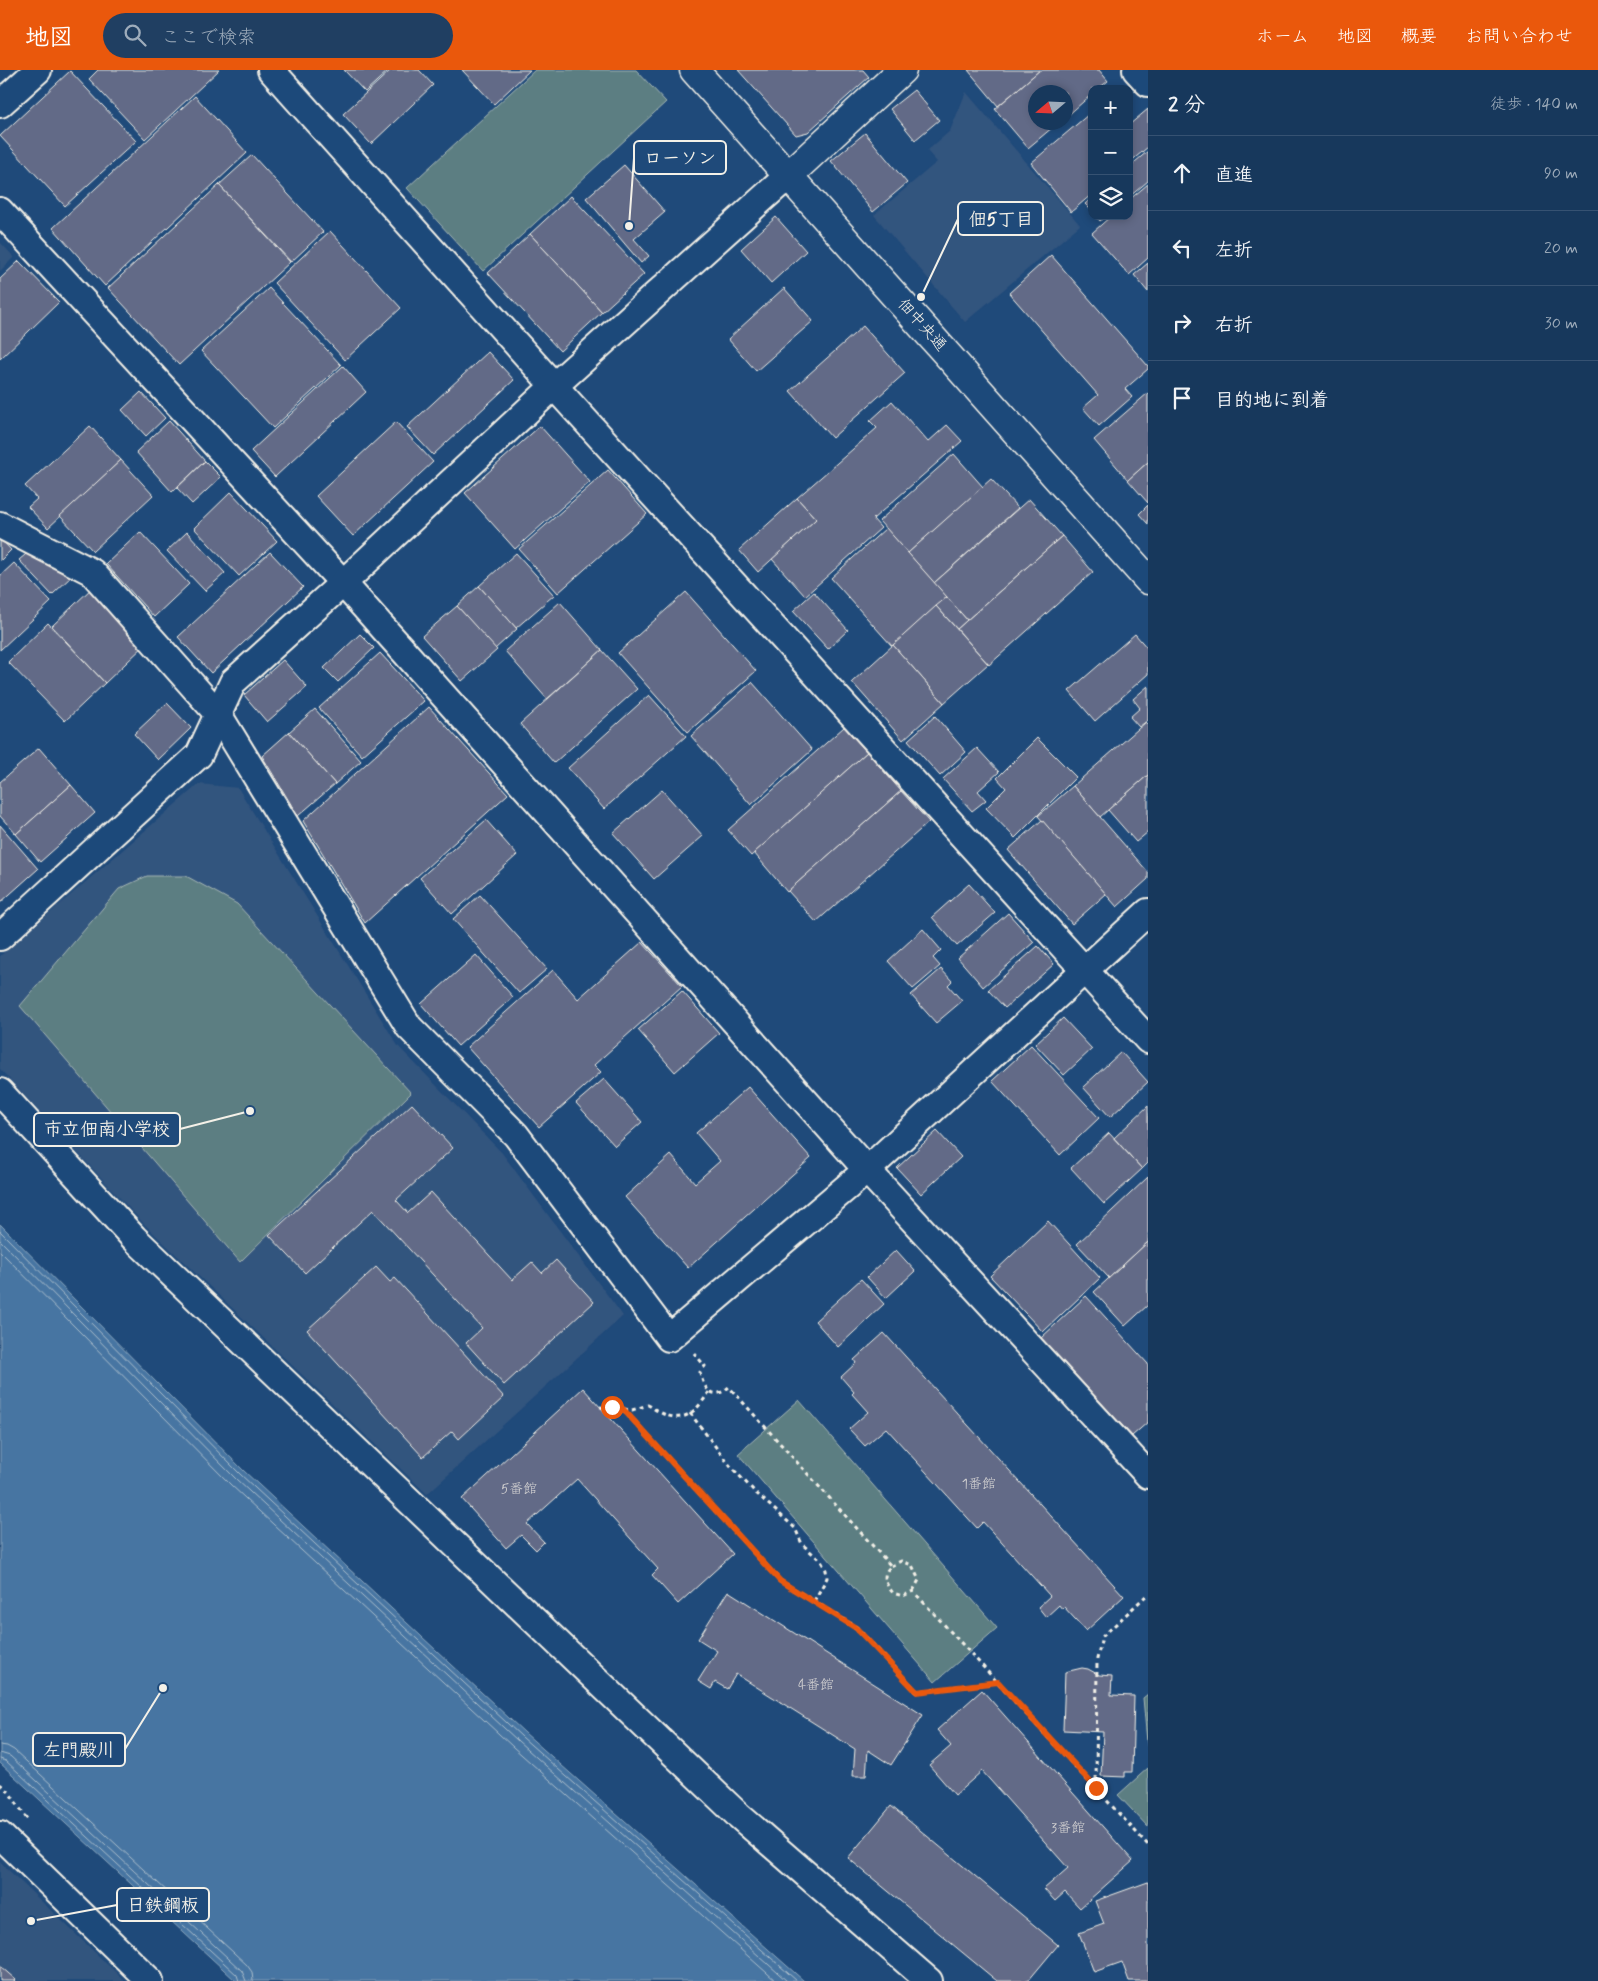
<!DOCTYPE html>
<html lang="ja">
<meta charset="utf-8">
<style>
:root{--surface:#17385c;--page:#203f62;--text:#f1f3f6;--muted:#9eacbb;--line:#365272;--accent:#ea580c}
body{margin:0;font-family:Mynerve,"Klee One",sans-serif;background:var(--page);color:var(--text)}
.controls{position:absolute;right:15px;top:15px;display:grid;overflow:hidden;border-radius:10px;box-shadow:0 2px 8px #0003}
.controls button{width:45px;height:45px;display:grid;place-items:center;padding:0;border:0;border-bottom:1px solid var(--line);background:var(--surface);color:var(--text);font:25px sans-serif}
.compass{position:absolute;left:1028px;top:15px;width:45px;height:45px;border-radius:50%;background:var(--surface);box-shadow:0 2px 8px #0003;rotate:251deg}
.stop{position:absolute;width:15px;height:15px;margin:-11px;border:4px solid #ea580c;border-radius:50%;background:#fff}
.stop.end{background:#ea580c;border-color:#fff;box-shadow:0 1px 5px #0008}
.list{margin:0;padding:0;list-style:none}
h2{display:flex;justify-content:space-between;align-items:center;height:65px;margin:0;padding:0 20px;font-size:21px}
h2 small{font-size:16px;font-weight:400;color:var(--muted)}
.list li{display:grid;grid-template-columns:32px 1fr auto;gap:15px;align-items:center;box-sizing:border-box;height:75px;padding:0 20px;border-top:1px solid var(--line)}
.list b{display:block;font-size:19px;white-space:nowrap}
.list em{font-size:16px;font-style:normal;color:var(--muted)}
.icon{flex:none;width:28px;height:28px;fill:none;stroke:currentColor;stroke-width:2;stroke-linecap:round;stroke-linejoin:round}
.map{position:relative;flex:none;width:1148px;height:1911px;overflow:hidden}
header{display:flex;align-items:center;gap:30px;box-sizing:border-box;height:70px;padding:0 25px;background:var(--accent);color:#fff}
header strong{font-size:24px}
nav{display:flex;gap:28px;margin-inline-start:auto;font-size:18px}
.search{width:350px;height:45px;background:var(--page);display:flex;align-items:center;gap:12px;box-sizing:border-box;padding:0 18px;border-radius:28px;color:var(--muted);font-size:19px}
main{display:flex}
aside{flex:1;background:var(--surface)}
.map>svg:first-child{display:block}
.built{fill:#33547e}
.green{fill:#5b7e82;stroke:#a8b8b5}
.water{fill:#4675a2;stroke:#8ca7be}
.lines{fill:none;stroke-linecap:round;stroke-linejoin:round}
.shore{stroke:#aebfcc;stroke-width:1}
.building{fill:#626a87;stroke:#f4f1e8}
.street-casing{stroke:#f4f1e8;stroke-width:30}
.secondary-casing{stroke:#f4f1e8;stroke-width:31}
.path{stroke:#f4f1e8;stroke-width:3;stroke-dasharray:4 4;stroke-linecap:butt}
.street{stroke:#1f4a7a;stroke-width:26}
.secondary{stroke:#1f4a7a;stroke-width:28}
.route{stroke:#ea580c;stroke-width:6}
.labels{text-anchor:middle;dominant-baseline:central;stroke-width:4.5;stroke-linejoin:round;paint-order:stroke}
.number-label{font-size:14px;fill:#d0cfd0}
.street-label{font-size:16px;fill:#f4f1e8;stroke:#1f4a7a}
.leader{fill:none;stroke:#f4f1e8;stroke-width:2}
.callout-dot{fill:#f4f1e8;stroke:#1f4a7a;stroke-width:2}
.callout{fill:#1f4a7a;stroke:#f4f1e8;stroke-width:2}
.callout-label{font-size:18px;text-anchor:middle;font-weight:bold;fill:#f4f1e8}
</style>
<header>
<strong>地図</strong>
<div class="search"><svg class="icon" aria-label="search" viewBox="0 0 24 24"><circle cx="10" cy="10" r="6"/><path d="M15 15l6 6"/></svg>ここで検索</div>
<nav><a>ホーム</a><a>地図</a><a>概要</a><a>お問い合わせ</a></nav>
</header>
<main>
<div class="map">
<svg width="1148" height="1911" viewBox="0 0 1148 1911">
<rect width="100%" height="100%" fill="#1f4a7a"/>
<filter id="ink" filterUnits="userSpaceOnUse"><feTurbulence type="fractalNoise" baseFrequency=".02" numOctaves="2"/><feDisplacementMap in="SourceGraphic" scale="10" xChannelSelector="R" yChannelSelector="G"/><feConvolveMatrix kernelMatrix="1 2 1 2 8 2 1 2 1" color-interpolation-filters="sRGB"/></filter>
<g filter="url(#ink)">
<g class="built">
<polygon points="966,22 1080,155 965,252 874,145 937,92 927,81 950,61"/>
<polygon points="0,172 14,187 0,201"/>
<polygon points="199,714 238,718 398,976 502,1083 623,1246 427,1424 144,1154 0,999 0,886"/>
<polygon points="0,1792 125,1911 0,1911"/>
</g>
<g class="green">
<polygon points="535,0 636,0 666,32 483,201 407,118"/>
<polygon points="147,806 186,806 237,834 411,1023 240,1192 20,936 119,819"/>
<polygon points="799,1330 997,1558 935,1612 738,1384"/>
<polygon points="1148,1624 1148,1683 1143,1628"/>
<polygon points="1148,1698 1148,1757 1118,1725"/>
</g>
<polygon class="water" points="0,1154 244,1401 525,1663 804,1911 236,1911 0,1693"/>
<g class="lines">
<g class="shore">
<polyline points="0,1161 240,1404 522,1667 797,1911"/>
<polyline points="0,1170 236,1409 518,1671 787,1911"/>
<polyline points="0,1181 231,1415 513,1677 776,1911"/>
<polyline points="0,1675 7,1676 14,1680 247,1895 252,1902 253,1911"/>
<polyline points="0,1683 10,1686 242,1901 246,1911"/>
<polyline points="0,1689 6,1691 237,1905 239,1911"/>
</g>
</g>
<g class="building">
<polygon points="98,0 219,0 145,69 89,9"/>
<polygon points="344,0 389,0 365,22"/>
<polygon points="391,0 419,0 433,15 371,74 343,44"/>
<polygon points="462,0 530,0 494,34"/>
<polygon points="738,0 863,0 869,7 808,62 796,65"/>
<polygon points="968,0 1040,0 998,36"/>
<polygon points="1040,0 1099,0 1108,11 1098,19 1092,19 1092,24 1066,47 1066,22 1036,22 1036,52 1059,52 1028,78 995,39"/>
<polygon points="70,1 136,71 65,136 0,66"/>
<polygon points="914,20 939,50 915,70 890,39"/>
<polygon points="195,26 247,83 105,216 53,158"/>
<polygon points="1148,39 1148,77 1130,92 1129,55"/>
<polygon points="1089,44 1092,47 1092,124 1071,142 1031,93"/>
<polygon points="865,63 907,113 873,142 831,91"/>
<polygon points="1148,81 1148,111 1129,127 1129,97"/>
<polygon points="252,85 323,162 291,192 219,115"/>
<polygon points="624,95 665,142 634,169 649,186 641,193 586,128"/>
<polygon points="1148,114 1148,188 1129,205 1092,163 1111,146 1129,146 1129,130"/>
<polygon points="219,115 290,192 179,295 108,218"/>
<polygon points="571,126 644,204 602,242 530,164"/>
<polygon points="1092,128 1092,141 1085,134"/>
<polygon points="1096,146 1106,146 1100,151"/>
<polygon points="776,147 806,181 771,213 741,179"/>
<polygon points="330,161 401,238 345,290 274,213"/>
<polygon points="530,164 602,242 560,281 488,203"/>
<polygon points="1051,185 1148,296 1148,299 1125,319 1132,327 1099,356 1083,338 1098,325 1009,223"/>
<polygon points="19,191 59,232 0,289 0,209"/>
<polygon points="1148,193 1148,222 1134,205"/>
<polygon points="269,218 341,295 273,358 201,281"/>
<polygon points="784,218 813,251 756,301 728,269"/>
<polygon points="863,256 905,303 832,368 790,321"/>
<polygon points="488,282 514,310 433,385 407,357"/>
<polygon points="343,296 366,322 275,407 251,381"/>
<polygon points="141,322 165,348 146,366 122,340"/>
<polygon points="1148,323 1148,392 1128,410 1094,370"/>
<polygon points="892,331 928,372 947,355 962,371 873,449 881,458 805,526 772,489 816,449 797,428 877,358 870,351"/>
<polygon points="169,351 205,391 172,422 136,382"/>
<polygon points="396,352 433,392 353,466 316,426"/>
<polygon points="90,356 121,390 48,458 28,437 37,429 25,416"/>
<polygon points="540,356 590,412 515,479 465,423"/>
<polygon points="954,384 983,417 908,483 879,451"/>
<polygon points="121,390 153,425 93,481 60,446"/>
<polygon points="205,391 221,407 192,434 177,418"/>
<polygon points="1148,392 1148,433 1128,410"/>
<polygon points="608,400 647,444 558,523 519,479"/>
<polygon points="991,409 1018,438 934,513 908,483"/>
<polygon points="231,422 277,471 239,506 194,458"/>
<polygon points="797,428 816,449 758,502 739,480"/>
<polygon points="1029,429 1062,466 967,550 934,513"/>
<polygon points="1148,435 1148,454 1139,444"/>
<polygon points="886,458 947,527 892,576 831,508"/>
<polygon points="140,462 189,514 154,547 106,494"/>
<polygon points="187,462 225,503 205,521 167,481"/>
<polygon points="1062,466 1093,502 989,595 957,559"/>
<polygon points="0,468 11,480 0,491"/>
<polygon points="32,479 75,503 52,525 19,490"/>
<polygon points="270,482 303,517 211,603 178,567"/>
<polygon points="516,483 554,525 516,558 479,516"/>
<polygon points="14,493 51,532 0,580 0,506"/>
<polygon points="94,516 147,573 105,613 52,556"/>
<polygon points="479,516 517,559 495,579 457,536"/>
<polygon points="686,522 756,601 688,662 618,583"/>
<polygon points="814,522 848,560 828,579 793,541"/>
<polygon points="947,527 967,550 957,559 936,536"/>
<polygon points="560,532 602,580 547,629 505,581"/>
<polygon points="457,536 497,580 462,611 422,566"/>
<polygon points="936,536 988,594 944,633 893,575"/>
<polygon points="48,553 105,613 65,651 8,592"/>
<polygon points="360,564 374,578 338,612 324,598"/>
<polygon points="1135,564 1148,579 1148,604 1095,651 1069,621"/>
<polygon points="893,575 944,633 903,670 852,612"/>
<polygon points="602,580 637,619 554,693 520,654"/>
<polygon points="380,583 424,631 362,686 319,638"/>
<polygon points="283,590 307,617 267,652 244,625"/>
<polygon points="752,612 812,680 751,735 691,666"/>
<polygon points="1148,616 1148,650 1139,657 1130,647 1140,638 1133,629"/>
<polygon points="649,625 686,666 604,739 568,698"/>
<polygon points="167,633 191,658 158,690 134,664"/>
<polygon points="429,637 508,724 365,853 303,751"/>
<polygon points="315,639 361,691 335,714 289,662"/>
<polygon points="935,646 966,682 940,706 908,670"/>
<polygon points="1146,652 1148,654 1148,705 1100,747 1073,716"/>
<polygon points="844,657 867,682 751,786 728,760"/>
<polygon points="289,662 335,714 298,746 262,686"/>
<polygon points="1037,668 1076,707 1015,768 986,738 1006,718 997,708"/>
<polygon points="39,678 71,715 16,764 0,746 0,712"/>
<polygon points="977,678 999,702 978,721 986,730 972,741 943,709"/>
<polygon points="867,682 901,721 787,822 754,783"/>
<polygon points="1148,705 1148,762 1136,772 1108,740"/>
<polygon points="71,715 95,743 40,792 16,764"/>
<polygon points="1073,716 1148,802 1148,809 1117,837 1038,746"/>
<polygon points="662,720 703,766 654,809 613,763"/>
<polygon points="901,721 929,752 816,852 788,821"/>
<polygon points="486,750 517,785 452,844 420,808"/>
<polygon points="1042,750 1106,824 1072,854 1008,780"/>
<polygon points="0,755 38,799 0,833"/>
<polygon points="969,814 995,843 957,876 932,847"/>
<polygon points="480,825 547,899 519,923 453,849"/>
<polygon points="1008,843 1034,872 983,917 958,888"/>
<polygon points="923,859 941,880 933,888 940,896 913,919 888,891"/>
<polygon points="642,872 682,916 594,995 601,1002 539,1057 467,977 553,900 578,929"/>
<polygon points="1038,876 1054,894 1005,938 988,920"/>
<polygon points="476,885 513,927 458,976 421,934"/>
<polygon points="941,899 952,911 948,915 962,931 936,953 911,925"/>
<polygon points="682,921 719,963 675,1002 638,960"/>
<polygon points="1063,948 1092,979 1064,1005 1035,974"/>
<polygon points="1031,975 1099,1048 1060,1085 992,1011"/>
<polygon points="1121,982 1148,1012 1110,1047 1083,1017"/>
<polygon points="604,1009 642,1052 615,1076 576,1033"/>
<polygon points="748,1017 811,1088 688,1198 625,1127 671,1085 695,1113 720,1091 696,1063"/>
<polygon points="412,1034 453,1078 396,1130 408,1143 431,1122 512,1210 532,1192 542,1203 556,1190 594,1232 504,1315 466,1273 482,1258 373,1140 305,1203 269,1165"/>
<polygon points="1148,1036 1148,1093 1142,1099 1114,1068"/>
<polygon points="937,1061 961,1087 921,1124 897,1098"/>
<polygon points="1109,1063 1142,1099 1104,1134 1071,1098"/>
<polygon points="1148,1107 1148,1172 1109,1208 1077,1174"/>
<polygon points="1048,1151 1100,1208 1043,1262 990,1206"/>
<polygon points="1148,1172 1148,1235 1125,1256 1094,1222"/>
<polygon points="896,1180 915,1201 886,1228 867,1207"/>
<polygon points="376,1197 390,1212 395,1208 504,1327 459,1369 452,1361 423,1387 307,1260"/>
<polygon points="861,1209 884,1234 838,1277 815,1251"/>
<polygon points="1086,1226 1148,1294 1148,1352 1132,1366 1041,1268"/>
<polygon points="884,1263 1124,1526 1086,1561 1064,1537 1062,1539 1059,1535 1046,1547 1038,1537 1050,1526 983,1452 977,1458 886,1358 865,1376 849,1359 868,1342 852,1324 854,1322 841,1307 856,1293 854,1290"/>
<polygon points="583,1318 733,1484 678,1534 652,1505 658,1499 577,1409 527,1454 544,1472 536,1480 521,1465 506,1478 462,1429"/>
<polygon points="728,1521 923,1645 891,1695 868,1680 866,1706 853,1706 855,1679 736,1604 727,1619 715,1612 711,1619 698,1611 717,1581 698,1569"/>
<polygon points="1082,1598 1088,1599 1099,1605 1112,1606 1111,1625 1134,1626 1132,1702 1125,1702 1125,1707 1101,1706 1103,1662 1063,1660 1065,1602"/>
<polygon points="982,1620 1133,1791 1080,1838 1065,1822 1055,1831 1044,1819 1068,1798 982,1701 955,1725 929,1695 951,1676 937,1660"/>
<polygon points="891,1736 1058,1875 1028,1911 997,1911 848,1788"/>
<polygon points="1148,1812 1148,1911 1129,1911 1122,1892 1094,1902 1079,1863 1104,1854 1095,1831"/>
<polygon points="0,1896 16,1910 15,1911 0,1911"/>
</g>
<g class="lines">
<g class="street-casing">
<g id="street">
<polyline points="271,0 554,316 1148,970"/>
<polyline points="1136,0 1148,13"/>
<polyline points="0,34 38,0"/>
<polyline points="0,141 343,513 867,1100 1148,1405"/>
<polyline points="0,455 92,502 218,644 409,957 516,1065 669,1268 867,1100 1148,842"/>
<polyline points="0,867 199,685 233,612 343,513 554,316 789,105"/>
<polyline points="0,1022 134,1168 738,1745 929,1911"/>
<polyline points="0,1765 150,1911"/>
</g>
</g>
<g class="secondary-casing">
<g id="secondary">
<polyline points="694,0 1148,510"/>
<polyline points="789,105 902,0"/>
</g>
</g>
<g class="path">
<path d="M694,1283L705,1296L700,1302C703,1318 713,1332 729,1317L891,1496C881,1505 885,1513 893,1523L903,1526L913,1521L1148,1775"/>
<path d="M600,1337L632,1340L648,1335C652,1337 654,1339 658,1341C683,1356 696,1342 709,1322"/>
<polyline points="623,1339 780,1511 857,1558 917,1622 998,1612"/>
<polyline points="690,1343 731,1397 756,1423 795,1458 802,1474 821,1491 826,1500 827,1508 814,1531"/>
<polyline points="891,1496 901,1491 912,1495 919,1510 913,1521"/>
<polyline points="0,1714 9,1722 27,1749"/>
<polyline points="1096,1718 1097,1589 1102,1567 1148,1524"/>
</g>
<use href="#street" class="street"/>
<use href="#secondary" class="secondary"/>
</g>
</g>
<g class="lines" filter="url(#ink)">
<polyline class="route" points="612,1337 623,1339 780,1511 856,1558 917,1622 998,1612 1096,1718"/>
</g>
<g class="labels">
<g class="number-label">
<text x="979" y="1414">1番館</text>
<text x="519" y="1419">5番館</text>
<text x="816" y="1615">4番館</text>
<text x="1068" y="1758">3番館</text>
</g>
<g class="street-label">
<text transform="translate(922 255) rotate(48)">佃中央通</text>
</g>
</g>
<path class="leader" d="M629 156L634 88M921 227L958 149M250 1041L180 1059M163 1618L125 1679M31 1851L117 1835"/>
<g class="callout-dot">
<circle cx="629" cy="156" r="5"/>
<circle cx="921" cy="227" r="5"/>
<circle cx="250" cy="1041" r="5"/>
<circle cx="163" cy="1618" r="5"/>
<circle cx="31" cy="1851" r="5"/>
</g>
<g class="callout">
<rect x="634" y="71" width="92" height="33" rx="5"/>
<rect x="958" y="132" width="85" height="33" rx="5"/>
<rect x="34" y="1043" width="146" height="33" rx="5"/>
<rect x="33" y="1663" width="92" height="33" rx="5"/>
<rect x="117" y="1818" width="92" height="33" rx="5"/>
</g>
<g class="callout-label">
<text x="680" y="94">ローソン</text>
<text x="1001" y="155">佃5丁目</text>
<text x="107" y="1065">市立佃南小学校</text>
<text x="79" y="1686">左門殿川</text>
<text x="163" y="1841">日鉄鋼板</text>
</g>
</svg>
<div class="controls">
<button>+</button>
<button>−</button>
<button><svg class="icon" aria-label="layers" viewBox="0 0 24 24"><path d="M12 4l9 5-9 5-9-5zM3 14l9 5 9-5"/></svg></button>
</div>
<svg class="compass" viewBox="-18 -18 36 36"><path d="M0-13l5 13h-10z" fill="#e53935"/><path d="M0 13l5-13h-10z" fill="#9eacbb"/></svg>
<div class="stop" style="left:612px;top:1337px"></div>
<div class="stop end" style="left:1096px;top:1718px"></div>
</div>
<aside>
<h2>2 分<small>徒歩 · 140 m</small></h2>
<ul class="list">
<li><svg class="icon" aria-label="ahead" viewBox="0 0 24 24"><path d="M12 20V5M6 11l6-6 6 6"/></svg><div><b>直進</b></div><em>90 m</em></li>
<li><svg class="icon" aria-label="left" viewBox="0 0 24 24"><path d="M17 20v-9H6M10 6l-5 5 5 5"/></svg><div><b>左折</b></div><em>20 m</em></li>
<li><svg class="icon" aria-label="right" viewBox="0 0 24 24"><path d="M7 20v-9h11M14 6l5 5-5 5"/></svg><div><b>右折</b></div><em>30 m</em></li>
<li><svg class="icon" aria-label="arrive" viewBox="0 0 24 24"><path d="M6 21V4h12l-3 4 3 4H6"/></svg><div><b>目的地に到着</b></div></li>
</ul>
</aside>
</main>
